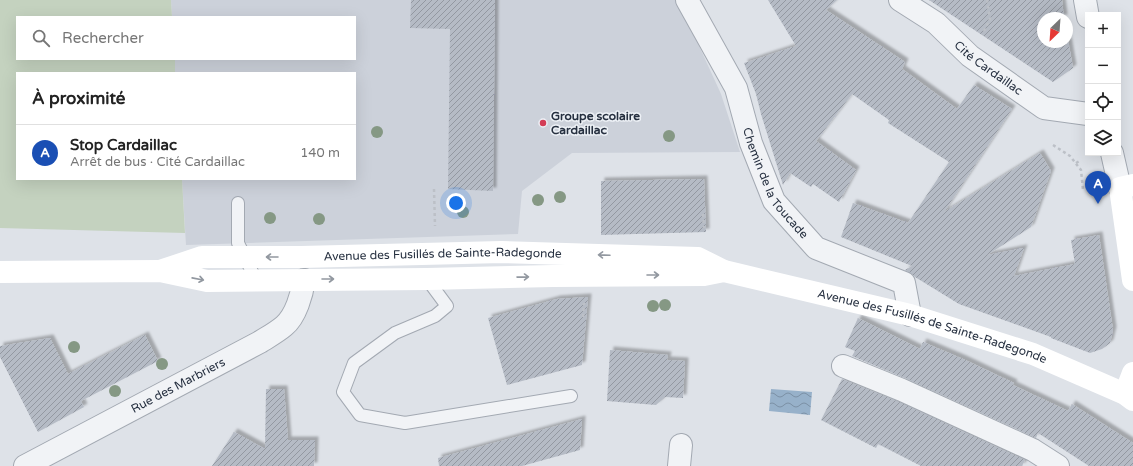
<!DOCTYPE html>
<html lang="fr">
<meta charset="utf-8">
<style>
:root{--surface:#fff;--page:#f6f6f6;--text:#222;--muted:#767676;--line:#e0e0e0;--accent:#111827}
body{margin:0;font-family:"Varela Round",sans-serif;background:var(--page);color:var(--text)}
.controls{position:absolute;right:12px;top:12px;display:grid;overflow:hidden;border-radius:0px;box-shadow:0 4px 16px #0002}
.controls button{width:36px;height:36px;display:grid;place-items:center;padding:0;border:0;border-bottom:1px solid var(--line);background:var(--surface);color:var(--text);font:20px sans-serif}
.compass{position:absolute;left:1037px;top:12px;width:36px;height:36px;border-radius:50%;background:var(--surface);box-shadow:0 4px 16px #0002;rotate:205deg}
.you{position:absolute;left:456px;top:203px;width:14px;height:14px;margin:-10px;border:3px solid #fff;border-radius:50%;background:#1a73e8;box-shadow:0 0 0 6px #1a73e833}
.badge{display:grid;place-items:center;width:26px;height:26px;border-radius:50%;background:var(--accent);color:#fff;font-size:13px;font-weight:700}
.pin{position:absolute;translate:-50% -33px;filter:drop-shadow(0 1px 2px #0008)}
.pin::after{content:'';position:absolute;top:21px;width:14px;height:12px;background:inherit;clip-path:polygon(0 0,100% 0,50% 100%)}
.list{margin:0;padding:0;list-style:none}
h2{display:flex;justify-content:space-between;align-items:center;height:52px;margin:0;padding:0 16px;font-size:17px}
h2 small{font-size:13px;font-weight:400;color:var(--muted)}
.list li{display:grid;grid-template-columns:26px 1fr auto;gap:12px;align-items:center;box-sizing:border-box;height:56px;padding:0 16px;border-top:1px solid var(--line)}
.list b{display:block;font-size:15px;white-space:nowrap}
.list p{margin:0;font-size:13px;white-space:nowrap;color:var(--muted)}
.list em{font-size:13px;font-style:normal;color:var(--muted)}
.icon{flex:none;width:22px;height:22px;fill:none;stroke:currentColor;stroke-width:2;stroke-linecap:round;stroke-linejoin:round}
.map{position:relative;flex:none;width:1133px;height:466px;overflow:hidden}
.search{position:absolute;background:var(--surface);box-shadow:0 4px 16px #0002;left:16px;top:16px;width:340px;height:44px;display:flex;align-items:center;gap:10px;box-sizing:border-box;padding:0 14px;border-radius:0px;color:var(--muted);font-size:15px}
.panel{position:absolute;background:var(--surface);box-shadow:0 4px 16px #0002;left:16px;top:72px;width:340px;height:108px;border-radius:0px}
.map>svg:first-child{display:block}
.built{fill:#ccd1da}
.green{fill:#c4d2bf}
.water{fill:url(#water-waves)}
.building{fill:url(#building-hatch);filter:url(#shadow)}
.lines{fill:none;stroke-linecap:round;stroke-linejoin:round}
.lane-casing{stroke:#a3a9b2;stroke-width:14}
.street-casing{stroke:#a3a9b2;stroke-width:24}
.path{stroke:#bcc0c7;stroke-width:2.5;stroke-dasharray:3 3;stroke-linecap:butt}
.lane{stroke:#f1f3f6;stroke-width:12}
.street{stroke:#f1f3f6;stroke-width:22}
.secondary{stroke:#fff;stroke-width:22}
.tree{fill:#859884}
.oneway{stroke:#9298a0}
.poi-dot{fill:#d33d56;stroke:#edf1f6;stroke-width:1.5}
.labels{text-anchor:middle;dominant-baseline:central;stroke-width:3;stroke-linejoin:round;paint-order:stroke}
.street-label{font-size:12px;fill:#263040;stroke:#edf1f6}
.poi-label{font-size:12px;font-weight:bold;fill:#263040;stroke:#edf1f6;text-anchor:start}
</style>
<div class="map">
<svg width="1133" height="466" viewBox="0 0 1133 466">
<defs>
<pattern id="water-waves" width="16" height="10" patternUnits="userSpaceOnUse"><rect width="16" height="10" fill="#97b1ca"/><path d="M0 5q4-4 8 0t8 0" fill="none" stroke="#7b90a5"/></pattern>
<pattern id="building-hatch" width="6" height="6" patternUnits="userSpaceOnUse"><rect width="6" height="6" fill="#b5bbc5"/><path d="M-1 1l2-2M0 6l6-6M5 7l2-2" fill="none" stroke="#9398a1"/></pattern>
<filter id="shadow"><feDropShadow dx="3.5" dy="-3.5" stdDeviation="1" flood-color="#0004"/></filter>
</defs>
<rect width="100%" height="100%" fill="#dee2e8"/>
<polygon class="built" points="171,0 675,0 684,13 721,94 740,152 572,153 522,191 518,234 186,245 182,179 355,179 355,73 175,73 175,59 355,59 355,17 172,17"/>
<polygon class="green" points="0,0 171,0 172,17 17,17 17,59 175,59 175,73 17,73 17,179 182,179 185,233 0,228"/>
<polygon class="water" points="771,389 812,392 810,415 769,411"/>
<g class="building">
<polygon points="411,0 495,0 493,191 448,189 450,29 410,28"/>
<polygon points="768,0 837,0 826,10 905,62 902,69 957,109 974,85 1012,109 944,212 1040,153 1051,171 1031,227 987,255 1024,248 1014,276 1075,264 1071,240 1099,235 1113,330 1110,343 1102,349 1090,353 1051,338 1051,337 959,304 915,277 913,275 905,270 912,266 841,237 853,203 908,223 949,162 888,123 889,120 852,94 816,141 856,170 839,202 813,184 811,187 790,173 783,185 761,114 756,94 744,63 796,46"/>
<polygon points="929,0 1062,0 1064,18 1043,18 1043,42 1067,42 1067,34 1073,68 1053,82"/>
<polygon points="704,179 706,232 601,235 601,181"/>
<polygon points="588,297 582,365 507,385 488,318 557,299"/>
<polygon points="858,318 920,349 923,342 963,359 1014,383 1013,385 1068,411 1072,404 1133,443 1133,466 1089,466 1038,433 1036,438 907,379 852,356 855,351 845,347"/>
<polygon points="145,335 158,361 81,401 84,407 38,432 0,357 0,346 50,338 68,374"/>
<polygon points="610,350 668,355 667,360 685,361 683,398 665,397 656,405 607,401"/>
<polygon points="842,379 897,401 1025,460 1022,466 921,466 878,444 876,448 821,420"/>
<polygon points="266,389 284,389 288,440 315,440 314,466 212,466 234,432 265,449"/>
<polygon points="582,419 580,450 522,466 439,466 438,458"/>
</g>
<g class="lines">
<g class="lane-casing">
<g id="lane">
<polyline points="238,203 238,243 256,280"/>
<polyline points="427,279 447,306 435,316 395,333 354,363 343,392 360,415 405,423 571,396"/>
</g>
</g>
<g class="street-casing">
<g id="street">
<path id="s1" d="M687,0L736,88L751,143L774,201L816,248L904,283L910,315"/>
<path id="s2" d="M900,0L936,23L970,56L1044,108L1088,114"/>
<polyline points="1085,0 1088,17"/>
<polyline points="1112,153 1120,188"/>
<polyline points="843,366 902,390 1033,450 1058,466"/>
<path id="s3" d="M25,466L260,342C268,337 277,332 284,326C296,316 302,294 304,280"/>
<polyline points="679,466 681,445"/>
</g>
</g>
<g class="path">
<polyline points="984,31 990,19 987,0"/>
<polyline points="1053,145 1070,156 1081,170 1083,190"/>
<polyline points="1076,163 1081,160"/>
<polyline points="434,189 435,226"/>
<polyline points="703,214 704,228"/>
<polyline points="583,317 584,303"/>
</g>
<use href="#lane" class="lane"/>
<use href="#street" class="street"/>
<g class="secondary">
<polyline points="1133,185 1120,188 1133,280"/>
<path id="s4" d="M160,271L202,257H301L502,252L698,258L724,271L910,315L1033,354L1125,394L1133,400"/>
<polyline points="0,272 160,271 207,281 427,279 553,276 704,275 724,271"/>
<polyline points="1125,394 1133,373"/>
</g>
</g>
<g class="tree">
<circle cx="377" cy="132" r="6"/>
<circle cx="669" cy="136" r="6"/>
<circle cx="560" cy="197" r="6"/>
<circle cx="538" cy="200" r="6"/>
<circle cx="463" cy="212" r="6"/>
<circle cx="270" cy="218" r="6"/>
<circle cx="319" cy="219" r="6"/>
<circle cx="665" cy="305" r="6"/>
<circle cx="653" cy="306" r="6"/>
<circle cx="74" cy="347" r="6"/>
<circle cx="162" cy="364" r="6"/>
<circle cx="115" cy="391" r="6"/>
</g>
<defs><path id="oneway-shaft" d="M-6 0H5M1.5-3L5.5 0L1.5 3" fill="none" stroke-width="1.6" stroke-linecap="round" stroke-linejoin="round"/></defs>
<g class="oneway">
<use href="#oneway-shaft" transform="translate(604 255) rotate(-178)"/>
<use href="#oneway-shaft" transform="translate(272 257) rotate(-180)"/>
<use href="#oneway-shaft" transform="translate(653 275)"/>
<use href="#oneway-shaft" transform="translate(523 277) rotate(-1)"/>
<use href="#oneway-shaft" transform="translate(198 279) rotate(11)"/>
<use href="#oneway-shaft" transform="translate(328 279)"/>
</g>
<circle class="poi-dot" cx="543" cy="123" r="4"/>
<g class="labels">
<g class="street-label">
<text stroke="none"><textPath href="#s2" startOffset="112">Cité Cardaillac</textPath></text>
<text stroke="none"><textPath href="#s1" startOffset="205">Chemin de la Toucade</textPath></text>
<text stroke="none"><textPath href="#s4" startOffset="285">Avenue des Fusillés de Sainte-Radegonde</textPath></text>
<text stroke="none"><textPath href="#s4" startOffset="785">Avenue des Fusillés de Sainte-Radegonde</textPath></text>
<text stroke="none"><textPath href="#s3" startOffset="173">Rue des Marbriers</textPath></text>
</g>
<g class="poi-label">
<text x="551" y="116">Groupe scolaire<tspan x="551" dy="14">Cardaillac</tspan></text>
</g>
</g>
</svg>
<div class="controls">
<button>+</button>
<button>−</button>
<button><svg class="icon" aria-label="locate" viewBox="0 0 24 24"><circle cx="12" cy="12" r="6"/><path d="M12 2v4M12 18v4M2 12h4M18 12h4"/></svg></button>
<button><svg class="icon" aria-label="layers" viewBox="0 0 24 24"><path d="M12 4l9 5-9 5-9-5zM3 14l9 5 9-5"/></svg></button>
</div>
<svg class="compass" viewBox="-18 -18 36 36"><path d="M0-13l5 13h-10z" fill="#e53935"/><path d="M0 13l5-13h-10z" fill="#767676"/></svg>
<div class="you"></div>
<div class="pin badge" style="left:1098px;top:204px;background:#1a4fb4">A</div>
<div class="search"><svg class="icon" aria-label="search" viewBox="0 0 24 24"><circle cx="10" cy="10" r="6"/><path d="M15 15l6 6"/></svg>Rechercher</div>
<section class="panel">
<h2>À proximité<small></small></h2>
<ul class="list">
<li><span class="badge" style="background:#1a4fb4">A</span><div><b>Stop Cardaillac</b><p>Arrêt de bus · Cité Cardaillac</p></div><em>140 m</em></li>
</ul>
</section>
</div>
